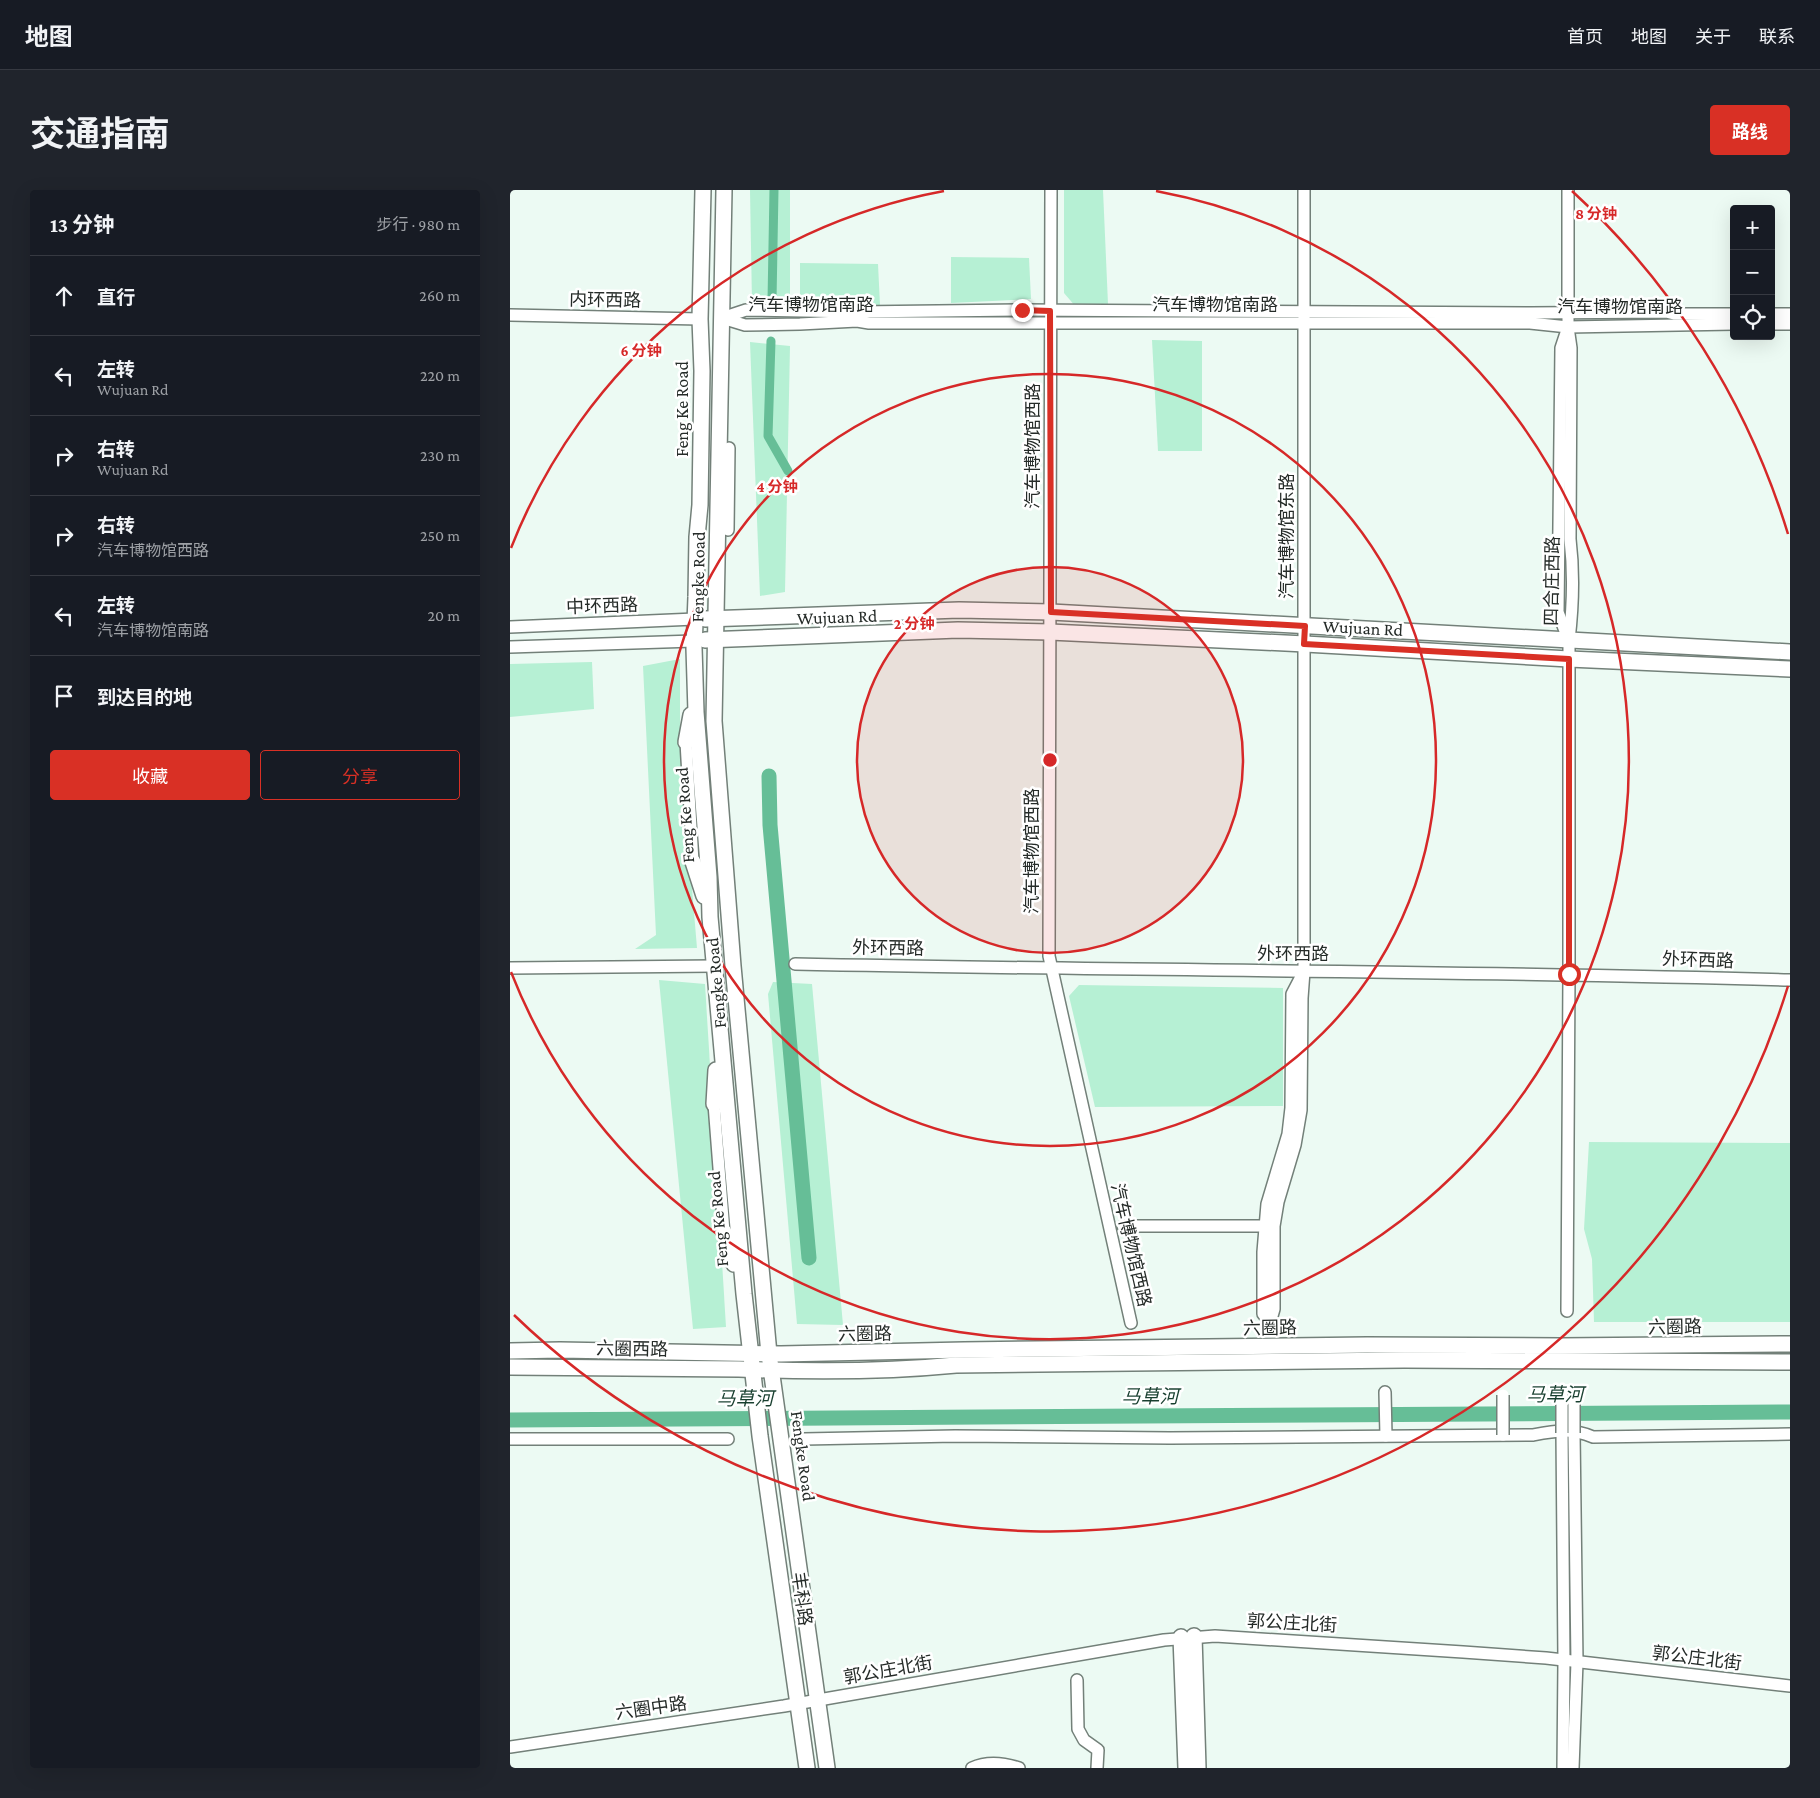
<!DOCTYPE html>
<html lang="zh">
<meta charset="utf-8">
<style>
:root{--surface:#171b24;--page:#20242c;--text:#f1f3f6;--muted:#9ea1a6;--line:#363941;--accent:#d93025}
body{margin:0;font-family:"Crimson Pro","Noto Sans SC",serif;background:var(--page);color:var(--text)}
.controls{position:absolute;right:15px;top:15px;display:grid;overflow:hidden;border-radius:5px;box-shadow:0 5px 20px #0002}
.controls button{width:45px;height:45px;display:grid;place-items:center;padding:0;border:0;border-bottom:1px solid var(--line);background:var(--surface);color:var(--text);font:25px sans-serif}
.stop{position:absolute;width:15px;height:15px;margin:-11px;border:4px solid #d93025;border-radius:50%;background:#fff}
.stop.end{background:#d93025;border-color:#fff;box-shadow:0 1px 5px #0008}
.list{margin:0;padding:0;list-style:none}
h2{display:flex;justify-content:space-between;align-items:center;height:65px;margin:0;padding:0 20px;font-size:21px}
h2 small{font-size:16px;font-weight:400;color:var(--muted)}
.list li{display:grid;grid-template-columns:32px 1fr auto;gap:15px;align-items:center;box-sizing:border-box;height:80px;padding:0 20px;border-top:1px solid var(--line)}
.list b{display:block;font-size:19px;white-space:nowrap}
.list p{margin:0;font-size:16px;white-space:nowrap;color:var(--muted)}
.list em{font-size:16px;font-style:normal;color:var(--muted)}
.actions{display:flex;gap:10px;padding:15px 20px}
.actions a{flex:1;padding:11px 0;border:1px solid var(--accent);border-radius:5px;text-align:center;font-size:18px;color:var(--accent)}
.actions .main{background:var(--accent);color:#fff}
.icon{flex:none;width:28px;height:28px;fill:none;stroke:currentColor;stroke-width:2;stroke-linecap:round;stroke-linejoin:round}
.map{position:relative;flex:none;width:1280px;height:1578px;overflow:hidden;border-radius:5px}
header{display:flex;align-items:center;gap:30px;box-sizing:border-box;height:70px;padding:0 25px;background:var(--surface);border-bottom:1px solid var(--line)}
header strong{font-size:24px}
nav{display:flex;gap:28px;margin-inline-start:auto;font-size:18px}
.intro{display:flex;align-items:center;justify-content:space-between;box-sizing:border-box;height:120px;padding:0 30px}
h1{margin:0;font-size:35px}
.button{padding:12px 22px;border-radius:5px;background:var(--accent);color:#fff;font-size:18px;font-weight:700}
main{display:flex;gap:30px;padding:0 30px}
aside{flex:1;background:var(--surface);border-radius:5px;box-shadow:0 5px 20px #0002}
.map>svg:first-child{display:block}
.green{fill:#b6f0d4}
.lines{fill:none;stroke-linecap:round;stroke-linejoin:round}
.canal{stroke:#66be97;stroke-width:9}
.river{stroke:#66be97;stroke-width:15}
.minor-casing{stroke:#738079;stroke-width:14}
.major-casing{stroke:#738079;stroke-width:18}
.minor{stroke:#fff;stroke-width:11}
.major{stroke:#fff;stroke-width:15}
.minor-bridge-casing{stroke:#738079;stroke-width:14;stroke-linecap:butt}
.minor-bridge{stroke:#fff;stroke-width:11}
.route{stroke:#d93025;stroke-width:6}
.ring{fill:none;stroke:#d62828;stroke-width:2.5}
.labels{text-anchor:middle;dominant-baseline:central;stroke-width:5;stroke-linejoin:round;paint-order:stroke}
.street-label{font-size:18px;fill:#252b28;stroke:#fff}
.water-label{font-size:19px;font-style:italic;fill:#183f2f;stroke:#fff}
.centre{fill:#d62828;stroke:#fff;stroke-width:2.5}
.ring-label{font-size:15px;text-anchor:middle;font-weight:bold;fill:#d62828;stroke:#fff;stroke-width:5;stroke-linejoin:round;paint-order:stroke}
</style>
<header>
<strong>地图</strong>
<nav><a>首页</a><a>地图</a><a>关于</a><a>联系</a></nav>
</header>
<div class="intro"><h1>交通指南</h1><a class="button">路线</a></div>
<main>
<aside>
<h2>13 分钟<small>步行 · 980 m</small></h2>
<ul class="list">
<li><svg class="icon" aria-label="ahead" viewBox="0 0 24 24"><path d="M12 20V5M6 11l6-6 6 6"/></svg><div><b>直行</b></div><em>260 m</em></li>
<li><svg class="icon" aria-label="left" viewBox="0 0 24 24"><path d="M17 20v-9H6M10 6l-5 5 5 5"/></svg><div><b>左转</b><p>Wujuan Rd</p></div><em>220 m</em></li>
<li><svg class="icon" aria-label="right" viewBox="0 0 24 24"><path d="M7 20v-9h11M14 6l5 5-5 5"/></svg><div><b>右转</b><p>Wujuan Rd</p></div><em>230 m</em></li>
<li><svg class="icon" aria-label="right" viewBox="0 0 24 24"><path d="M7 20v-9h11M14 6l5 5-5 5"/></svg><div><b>右转</b><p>汽车博物馆西路</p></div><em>250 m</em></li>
<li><svg class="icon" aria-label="left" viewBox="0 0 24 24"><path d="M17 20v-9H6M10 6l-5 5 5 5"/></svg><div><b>左转</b><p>汽车博物馆南路</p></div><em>20 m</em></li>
<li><svg class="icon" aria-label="arrive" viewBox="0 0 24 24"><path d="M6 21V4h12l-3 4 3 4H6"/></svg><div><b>到达目的地</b></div></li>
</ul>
<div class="actions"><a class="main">收藏</a><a>分享</a></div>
</aside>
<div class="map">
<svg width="1280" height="1578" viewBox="0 0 1280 1578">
<rect width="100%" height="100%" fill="#ecfaf3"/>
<g class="green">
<polygon points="240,0 280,0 280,113 242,113"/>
<polygon points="554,0 593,0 598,114 566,117 554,103"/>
<polygon points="441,67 519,68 521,109 441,113"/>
<polygon points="290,73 368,74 370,115 290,119"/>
<polygon points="642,150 692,151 692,261 648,261"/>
<polygon points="240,152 280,156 275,402 250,406"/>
<polygon points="170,469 170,556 187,758 125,759 146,745 133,476"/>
<polygon points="82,472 84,519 0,527 0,474"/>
<polygon points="149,790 195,794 216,1137 183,1139"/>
<polygon points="263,792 302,794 333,1135 287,1134 258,804"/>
<polygon points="569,795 773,798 773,916 585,917 559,806"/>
<polygon points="1079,952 1280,953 1280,1132 1084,1132 1082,1069 1074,1039"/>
</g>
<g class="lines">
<g class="canal">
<polyline points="262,111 264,0"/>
<polyline points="261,151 258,246 278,281"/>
</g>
<g class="river">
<polyline points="259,586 260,635 299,1068"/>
<polyline points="0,1230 1280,1222"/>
</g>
<g class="minor-casing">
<g id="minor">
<polyline points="541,0 539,766 621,1133"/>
<polyline points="1261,124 1280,124"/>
<polyline points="0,125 190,129"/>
<polyline points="212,128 236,120 347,122 512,120 1021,123 1156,122 1164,124 1224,124"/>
<polyline points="212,128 235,135 290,134 347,131 359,133 1020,133 1058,137 1224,134"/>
<polyline points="1261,134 1280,134"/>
<polyline points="1057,140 1051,158 1048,422 1058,449"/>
<polyline points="218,340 219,258"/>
<polyline points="0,437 185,429"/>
<polyline points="0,457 184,451"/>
<polyline points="176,552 183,672"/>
<path d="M285,774C617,781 948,780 1280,790"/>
<polyline points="0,778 204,776"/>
<polyline points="794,781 782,804 781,918 778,944 757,1014 753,1062 753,1124 759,1129 762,1126 764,1119 764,1036 768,1012 785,955 791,920 792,808 794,781 794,0"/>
<polyline points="204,914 214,1042"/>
<polyline points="613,1036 761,1036"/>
<path d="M1057,1121L1059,784V450C1063,416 1064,382 1060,349L1061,158L1058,137V0"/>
<polyline points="875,1202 876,1246"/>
<polyline points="1052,1243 1054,1471 1053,1578"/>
<polyline points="0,1249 218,1249"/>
<path d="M294,1249L445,1246L660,1248L1023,1245C1045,1241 1061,1238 1083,1247L1280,1244"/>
<polyline points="567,1490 568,1539 574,1550 588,1560 587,1578"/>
<polyline points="0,1557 274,1516 654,1450 705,1446 953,1462 1036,1468 1280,1496"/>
<path d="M462,1578C477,1571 494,1573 509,1578"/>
<polyline points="1063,1578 1067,1472 1064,1243"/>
</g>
</g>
<g class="major-casing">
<g id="major">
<polyline points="193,0 190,129 192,181 190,315 187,347 186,407 184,458 186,522 199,687 200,727 234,1104 250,1246 297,1578"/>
<polyline points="214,0 204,531 223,776 259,1164 317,1578"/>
<polyline points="195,429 449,420 541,422 1280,462"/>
<polyline points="195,450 448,440 540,442 795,454 1059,469 1280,479"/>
<polyline points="176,552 181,525"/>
<polyline points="183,672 194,706"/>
<polyline points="204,914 206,880"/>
<polyline points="214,1042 224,1074"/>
<polyline points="0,1161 50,1160 271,1164 454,1160 857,1155 1051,1156 1280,1154"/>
<path d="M0,1177L229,1179C301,1182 374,1182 446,1175L894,1170L1280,1172"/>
<polyline points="684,1446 688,1578"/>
<polyline points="671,1447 676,1578"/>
</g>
</g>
<use href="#minor" class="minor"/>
<use href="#major" class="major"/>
<g class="minor-bridge-casing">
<g id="minor-bridge">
<polyline points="1052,1203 1052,1243"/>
<polyline points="993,1205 993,1245"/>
<polyline points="1064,1243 1064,1202"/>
</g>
</g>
<use href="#minor-bridge" class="minor-bridge"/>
</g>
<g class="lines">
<polyline class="route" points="512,120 540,121 541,422 795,436 794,454 1059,469 1059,784"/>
</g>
<circle cx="540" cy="570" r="193" fill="#d62828" fill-opacity=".12"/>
<g class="ring">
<circle cx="540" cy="570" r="193"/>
<circle cx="540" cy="570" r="386"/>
<path d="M1 358A579 579 0 0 1 434 1M646 1A579 579 0 1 1 1 782"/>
<path d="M1278 796A772 772 0 0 1 4 1125M1062 1A772 772 0 0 1 1278 344"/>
</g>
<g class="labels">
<g class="street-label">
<text transform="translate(95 110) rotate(1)">内环西路</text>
<text x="301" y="115">汽车博物馆南路</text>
<text x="705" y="115">汽车博物馆南路</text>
<text x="1110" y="117">汽车博物馆南路</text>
<text transform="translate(172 219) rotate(-90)">Feng Ke Road</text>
<text transform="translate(523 256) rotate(-90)">汽车博物馆西路</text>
<text transform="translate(777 346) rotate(-90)">汽车博物馆东路</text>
<text transform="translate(188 387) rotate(-89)">Fengke Road</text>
<text transform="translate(1042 391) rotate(-89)">四合庄西路</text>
<text transform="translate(92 416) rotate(-2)">中环西路</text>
<text transform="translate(327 427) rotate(-2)">Wujuan Rd</text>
<text transform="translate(853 438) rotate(3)">Wujuan Rd</text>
<text transform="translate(175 625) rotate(-94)">Feng Ke Road</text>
<text transform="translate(522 661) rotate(-90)">汽车博物馆西路</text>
<text transform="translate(378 758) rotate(1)">外环西路</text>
<text x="783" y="764">外环西路</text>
<text transform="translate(1188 770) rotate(2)">外环西路</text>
<text transform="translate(206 793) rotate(-95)">Fengke Road</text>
<text transform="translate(208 1029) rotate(-95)">Feng Ke Road</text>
<text transform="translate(621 1055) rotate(77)">汽车博物馆西路</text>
<text transform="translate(1165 1137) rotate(-1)">六圈路</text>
<text transform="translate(760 1138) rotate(-1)">六圈路</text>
<text transform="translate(355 1144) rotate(-1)">六圈路</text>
<text transform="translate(122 1159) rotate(1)">六圈西路</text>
<text transform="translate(293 1266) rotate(82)">Fengke Road</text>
<text transform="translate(292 1409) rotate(82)">丰科路</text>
<text transform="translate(782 1433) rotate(3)">郭公庄北街</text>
<text transform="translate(1187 1468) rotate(7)">郭公庄北街</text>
<text transform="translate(378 1480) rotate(-10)">郭公庄北街</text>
<text transform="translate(141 1518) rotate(-8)">六圈中路</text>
</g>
<g class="water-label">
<text x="1045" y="1204">马草河</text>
<text x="640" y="1206">马草河</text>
<text x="235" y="1208">马草河</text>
</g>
</g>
<circle cx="540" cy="570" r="8" class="centre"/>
<g class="ring-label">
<text x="1086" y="29">8 分钟</text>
<text x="131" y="166">6 分钟</text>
<text x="267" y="302">4 分钟</text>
<text x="404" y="439">2 分钟</text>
</g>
</svg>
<div class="controls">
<button>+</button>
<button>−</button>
<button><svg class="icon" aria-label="locate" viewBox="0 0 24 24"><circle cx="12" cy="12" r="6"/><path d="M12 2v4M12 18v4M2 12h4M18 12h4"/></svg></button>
</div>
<div class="stop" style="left:1059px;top:784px"></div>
<div class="stop end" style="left:512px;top:120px"></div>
</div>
</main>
